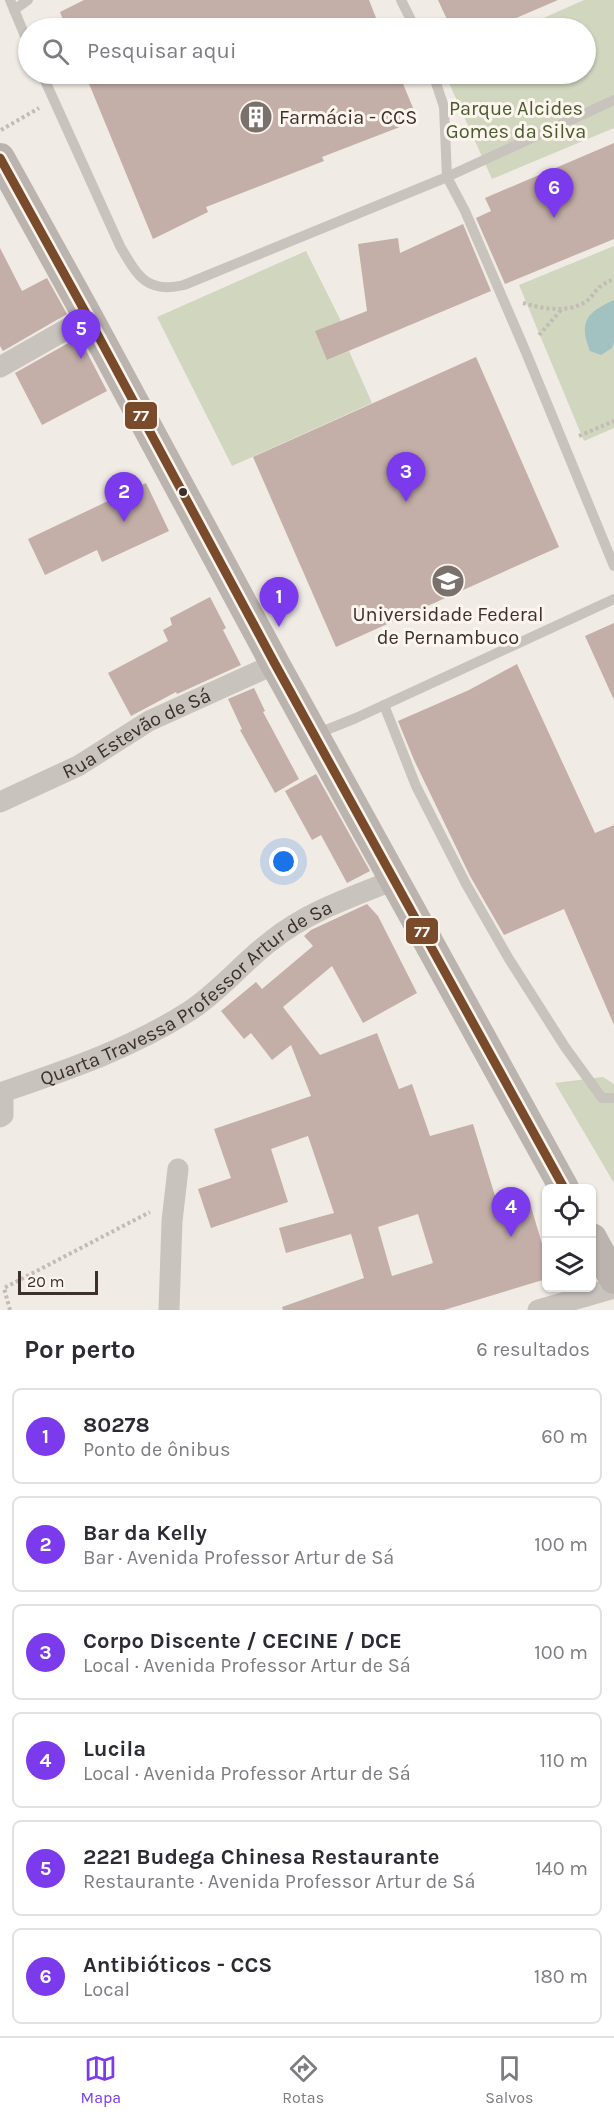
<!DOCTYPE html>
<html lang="pt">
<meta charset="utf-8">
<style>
:root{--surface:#fff;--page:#f2f2f3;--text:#2b2b33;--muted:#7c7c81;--line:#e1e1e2;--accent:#7c3aed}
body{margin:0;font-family:Karla,sans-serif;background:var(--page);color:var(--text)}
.controls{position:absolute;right:18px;bottom:18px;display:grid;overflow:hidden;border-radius:9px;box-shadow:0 2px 4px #0004}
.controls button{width:54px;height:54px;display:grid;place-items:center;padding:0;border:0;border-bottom:2px solid var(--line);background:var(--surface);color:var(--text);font:30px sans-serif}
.scale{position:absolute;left:18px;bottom:15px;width:80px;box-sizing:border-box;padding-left:6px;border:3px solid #3b302b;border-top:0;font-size:16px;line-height:21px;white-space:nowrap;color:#3b302b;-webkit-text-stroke:4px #fbf5ee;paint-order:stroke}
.you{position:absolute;left:284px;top:862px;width:21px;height:21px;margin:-15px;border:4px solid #fff;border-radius:50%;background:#1a73e8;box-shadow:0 0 0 9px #1a73e833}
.badge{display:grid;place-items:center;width:39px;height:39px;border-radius:50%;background:var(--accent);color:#fff;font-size:20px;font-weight:700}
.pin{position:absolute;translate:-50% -50px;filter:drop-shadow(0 2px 3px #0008)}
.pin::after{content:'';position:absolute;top:32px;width:21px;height:18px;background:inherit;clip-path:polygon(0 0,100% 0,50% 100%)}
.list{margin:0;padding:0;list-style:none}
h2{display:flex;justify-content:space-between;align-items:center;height:78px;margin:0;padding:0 24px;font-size:26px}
h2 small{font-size:20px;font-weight:400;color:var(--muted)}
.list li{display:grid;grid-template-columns:39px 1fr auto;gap:18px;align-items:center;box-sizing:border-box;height:96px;margin:0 12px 12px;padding:0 12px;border:2px solid var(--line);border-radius:9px}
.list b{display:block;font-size:22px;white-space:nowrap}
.list p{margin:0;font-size:20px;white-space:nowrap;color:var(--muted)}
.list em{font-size:20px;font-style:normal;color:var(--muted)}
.icon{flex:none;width:33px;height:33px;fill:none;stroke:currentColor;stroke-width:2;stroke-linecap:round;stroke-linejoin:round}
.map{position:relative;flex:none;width:614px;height:1310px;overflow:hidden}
.search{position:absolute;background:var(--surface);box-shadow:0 2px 4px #0004;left:18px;right:18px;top:18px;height:66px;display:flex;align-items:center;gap:15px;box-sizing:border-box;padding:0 21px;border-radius:33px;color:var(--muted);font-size:22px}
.sheet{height:726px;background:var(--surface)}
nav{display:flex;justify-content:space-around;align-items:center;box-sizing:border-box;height:84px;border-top:2px solid var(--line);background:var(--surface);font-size:16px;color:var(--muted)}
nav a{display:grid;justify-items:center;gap:3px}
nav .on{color:var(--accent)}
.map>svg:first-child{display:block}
.green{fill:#d1d6bf}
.water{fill:#a1c2c1}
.building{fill:#c3afa7;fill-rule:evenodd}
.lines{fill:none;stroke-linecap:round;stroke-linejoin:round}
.path{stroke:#c2bbb6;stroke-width:4;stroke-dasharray:3 3;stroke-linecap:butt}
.lane{stroke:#c9c3be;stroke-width:10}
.street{stroke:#c9c3be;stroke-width:21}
.secondary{stroke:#bab3ae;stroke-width:30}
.bus-1-casing{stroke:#fbf5ee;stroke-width:14}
.bus-1{stroke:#7a4b2a;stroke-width:9}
.bus-dot{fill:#3b302b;stroke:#fbf5ee;stroke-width:2}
.labels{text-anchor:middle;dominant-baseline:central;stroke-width:6;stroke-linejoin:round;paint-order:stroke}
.park-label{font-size:20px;fill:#4a5a2e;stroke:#fbf5ee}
.poi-label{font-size:20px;fill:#3b302b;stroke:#fbf5ee;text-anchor:start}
.street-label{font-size:20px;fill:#3b302b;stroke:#fbf5ee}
.line-badge{stroke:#fbf5ee;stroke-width:2}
.badge-label{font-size:16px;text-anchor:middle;font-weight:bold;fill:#fff}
</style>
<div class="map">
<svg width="614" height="1310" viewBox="0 0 614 1310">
<rect width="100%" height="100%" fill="#f0ebe5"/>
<g class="green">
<polygon points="584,0 614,0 614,128 492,179 445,74 586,74 586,28 521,28"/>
<polygon points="614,246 614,428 584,441 519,285"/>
<polygon points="306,251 341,321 327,360 349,351 372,403 232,466 157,317"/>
<polygon points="603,1077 614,1084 614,1183 555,1083"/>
</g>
<path class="water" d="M614,300V342L612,348L601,355L590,351C578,322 587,312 614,300Z"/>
<g class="building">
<polygon points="84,0 369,0 380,28 66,28 60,12"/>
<polygon points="438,0 558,0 493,28 451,28"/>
<polygon points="85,74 399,74 418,120 322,157 324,161 206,207 208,212 153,239"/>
<polygon points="614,143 614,239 505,284 476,218 491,211 485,198"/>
<polygon points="463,224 491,291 327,360 315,331 367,311 358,244 398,238 400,253"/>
<polygon points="0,248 22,291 47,278 67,314 3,351 0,346"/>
<polygon points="79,337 107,391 42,425 15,373"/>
<polygon points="476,357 559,547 336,647 253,457"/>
<polygon points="146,483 169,531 102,562 97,550 45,575 28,539"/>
<polygon points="210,597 226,628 223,630 241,665 177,694 176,692 131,716 108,673 168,641 163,630 172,625 170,618"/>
<polygon points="614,623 614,700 585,636"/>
<polygon points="517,664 595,833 614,825 614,1025 564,909 504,935 470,876 414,760 398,721 469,690"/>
<polygon points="254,688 265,711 263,712 299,779 275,793 240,730 242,729 228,699"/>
<polygon points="316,774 370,871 347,883 321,835 312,840 285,791"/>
<path d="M367,904L378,916L417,993L363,1023L332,966L283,1007L320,1055L377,1033L399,1089L412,1084L430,1136L473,1124L499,1209L529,1200L546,1257V1279L444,1310H283L282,1307L364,1278L351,1234L286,1253L279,1228L334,1213L308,1136L271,1149L288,1202L211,1228L198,1189L231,1178L214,1129L311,1096L291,1045L272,1060L251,1033L244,1039L221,1011L256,982L262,989L313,946L304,936L311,930ZM418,1214L433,1263L392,1276L378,1227Z"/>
</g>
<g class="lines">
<g class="path">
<polyline points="1,130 39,108"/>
<path d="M523,303C544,309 569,314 588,300C592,297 594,292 598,289C602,284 608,282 614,279"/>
<polyline points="539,335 562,309"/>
<polyline points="579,436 614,421"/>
<polyline points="10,1310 4,1288 150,1212"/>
</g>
<g class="lane">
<polyline points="10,0 28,43"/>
<polyline points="401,0 415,28"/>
<polyline points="14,10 28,0"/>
<path d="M42,74L120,246C137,275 146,294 184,285L447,177L614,100"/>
<polyline points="433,74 444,107 447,177 465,211 525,350 614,566"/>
<polyline points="384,705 416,786 466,884 509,959 565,1047 602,1098 614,1098"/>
<polyline points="316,734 356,718 614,599"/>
</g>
<g class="street">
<polyline points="0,367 88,317"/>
<path id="s1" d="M0,802L78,766L149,721L275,664"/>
<path id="s2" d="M0,1117L3,1115V1092C67,1070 130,1049 188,1012C218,993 242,963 271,941C307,912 351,897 394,880"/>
<polyline points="169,1310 172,1221 178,1169"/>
<polyline points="538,1310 614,1288"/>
</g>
<g class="secondary">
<polyline points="0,158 88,317 275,664 564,1188"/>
<polyline points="592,1238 614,1279"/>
</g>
<g class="bus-1-casing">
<polyline id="bus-1" points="0,158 88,317 275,664 564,1188"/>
</g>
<use href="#bus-1" class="bus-1"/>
</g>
<defs>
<g id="building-disc" transform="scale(1.725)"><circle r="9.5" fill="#7a716c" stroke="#fbf5ee"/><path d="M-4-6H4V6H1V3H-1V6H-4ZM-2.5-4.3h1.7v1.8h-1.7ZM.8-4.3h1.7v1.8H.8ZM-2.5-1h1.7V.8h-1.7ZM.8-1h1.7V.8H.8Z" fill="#fff"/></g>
<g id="university-disc" transform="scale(1.725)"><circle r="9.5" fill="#7a716c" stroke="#fbf5ee"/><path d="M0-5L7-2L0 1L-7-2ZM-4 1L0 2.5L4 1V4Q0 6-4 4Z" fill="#fff"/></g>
</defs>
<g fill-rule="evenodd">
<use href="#building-disc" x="256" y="117"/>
<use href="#university-disc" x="448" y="581"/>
</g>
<circle class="bus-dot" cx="183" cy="492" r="5"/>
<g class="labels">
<g class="park-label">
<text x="516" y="108">Parque Alcides<tspan x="516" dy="23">Gomes da Silva</tspan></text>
</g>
<g class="poi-label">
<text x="279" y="117">Farmácia - CCS</text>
<text x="448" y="614" text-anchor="middle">Universidade Federal<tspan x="448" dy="23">de Pernambuco</tspan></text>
</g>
<g class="street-label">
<text stroke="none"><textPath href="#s1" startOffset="153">Rua Estevão de Sá</textPath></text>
<text stroke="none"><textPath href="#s2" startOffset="237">Quarta Travessa Professor Artur de Sa</textPath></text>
</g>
</g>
<g class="line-badge">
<rect x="124" y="401" width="34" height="29" rx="6" fill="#7a4b2a"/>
<rect x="405" y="917" width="34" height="28" rx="6" fill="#7a4b2a"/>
</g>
<g class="badge-label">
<text x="141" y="421">77</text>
<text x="422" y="937">77</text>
</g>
</svg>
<div class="controls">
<button><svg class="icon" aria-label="locate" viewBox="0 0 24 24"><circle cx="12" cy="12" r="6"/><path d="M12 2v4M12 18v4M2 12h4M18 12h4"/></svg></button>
<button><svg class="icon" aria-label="layers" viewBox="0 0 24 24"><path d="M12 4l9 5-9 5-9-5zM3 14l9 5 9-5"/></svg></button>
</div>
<div class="scale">20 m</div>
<div class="you"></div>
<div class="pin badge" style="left:279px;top:627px">1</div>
<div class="pin badge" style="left:124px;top:522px">2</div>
<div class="pin badge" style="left:406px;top:502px">3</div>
<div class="pin badge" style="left:511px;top:1237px">4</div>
<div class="pin badge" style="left:81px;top:359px">5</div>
<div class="pin badge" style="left:554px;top:218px">6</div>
<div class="search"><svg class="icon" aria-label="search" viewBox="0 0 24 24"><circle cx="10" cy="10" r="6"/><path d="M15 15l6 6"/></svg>Pesquisar aqui</div>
</div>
<section class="sheet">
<h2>Por perto<small>6 resultados</small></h2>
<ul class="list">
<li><span class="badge">1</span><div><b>80278</b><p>Ponto de ônibus</p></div><em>60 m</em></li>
<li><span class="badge">2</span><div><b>Bar da Kelly</b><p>Bar · Avenida Professor Artur de Sá</p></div><em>100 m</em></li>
<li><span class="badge">3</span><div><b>Corpo Discente / CECINE / DCE</b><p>Local · Avenida Professor Artur de Sá</p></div><em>100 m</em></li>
<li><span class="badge">4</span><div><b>Lucila</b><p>Local · Avenida Professor Artur de Sá</p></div><em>110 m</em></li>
<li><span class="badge">5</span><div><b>2221 Budega Chinesa Restaurante</b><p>Restaurante · Avenida Professor Artur de Sá</p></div><em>140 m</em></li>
<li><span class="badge">6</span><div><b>Antibióticos - CCS</b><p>Local</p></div><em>180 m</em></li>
</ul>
</section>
<nav>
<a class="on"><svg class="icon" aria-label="map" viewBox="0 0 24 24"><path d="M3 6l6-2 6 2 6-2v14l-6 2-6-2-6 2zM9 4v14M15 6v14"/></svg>Mapa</a>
<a><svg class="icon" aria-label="directions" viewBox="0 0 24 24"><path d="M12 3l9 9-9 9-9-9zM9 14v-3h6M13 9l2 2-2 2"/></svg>Rotas</a>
<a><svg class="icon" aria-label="saved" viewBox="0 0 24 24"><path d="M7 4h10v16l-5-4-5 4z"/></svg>Salvos</a>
</nav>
